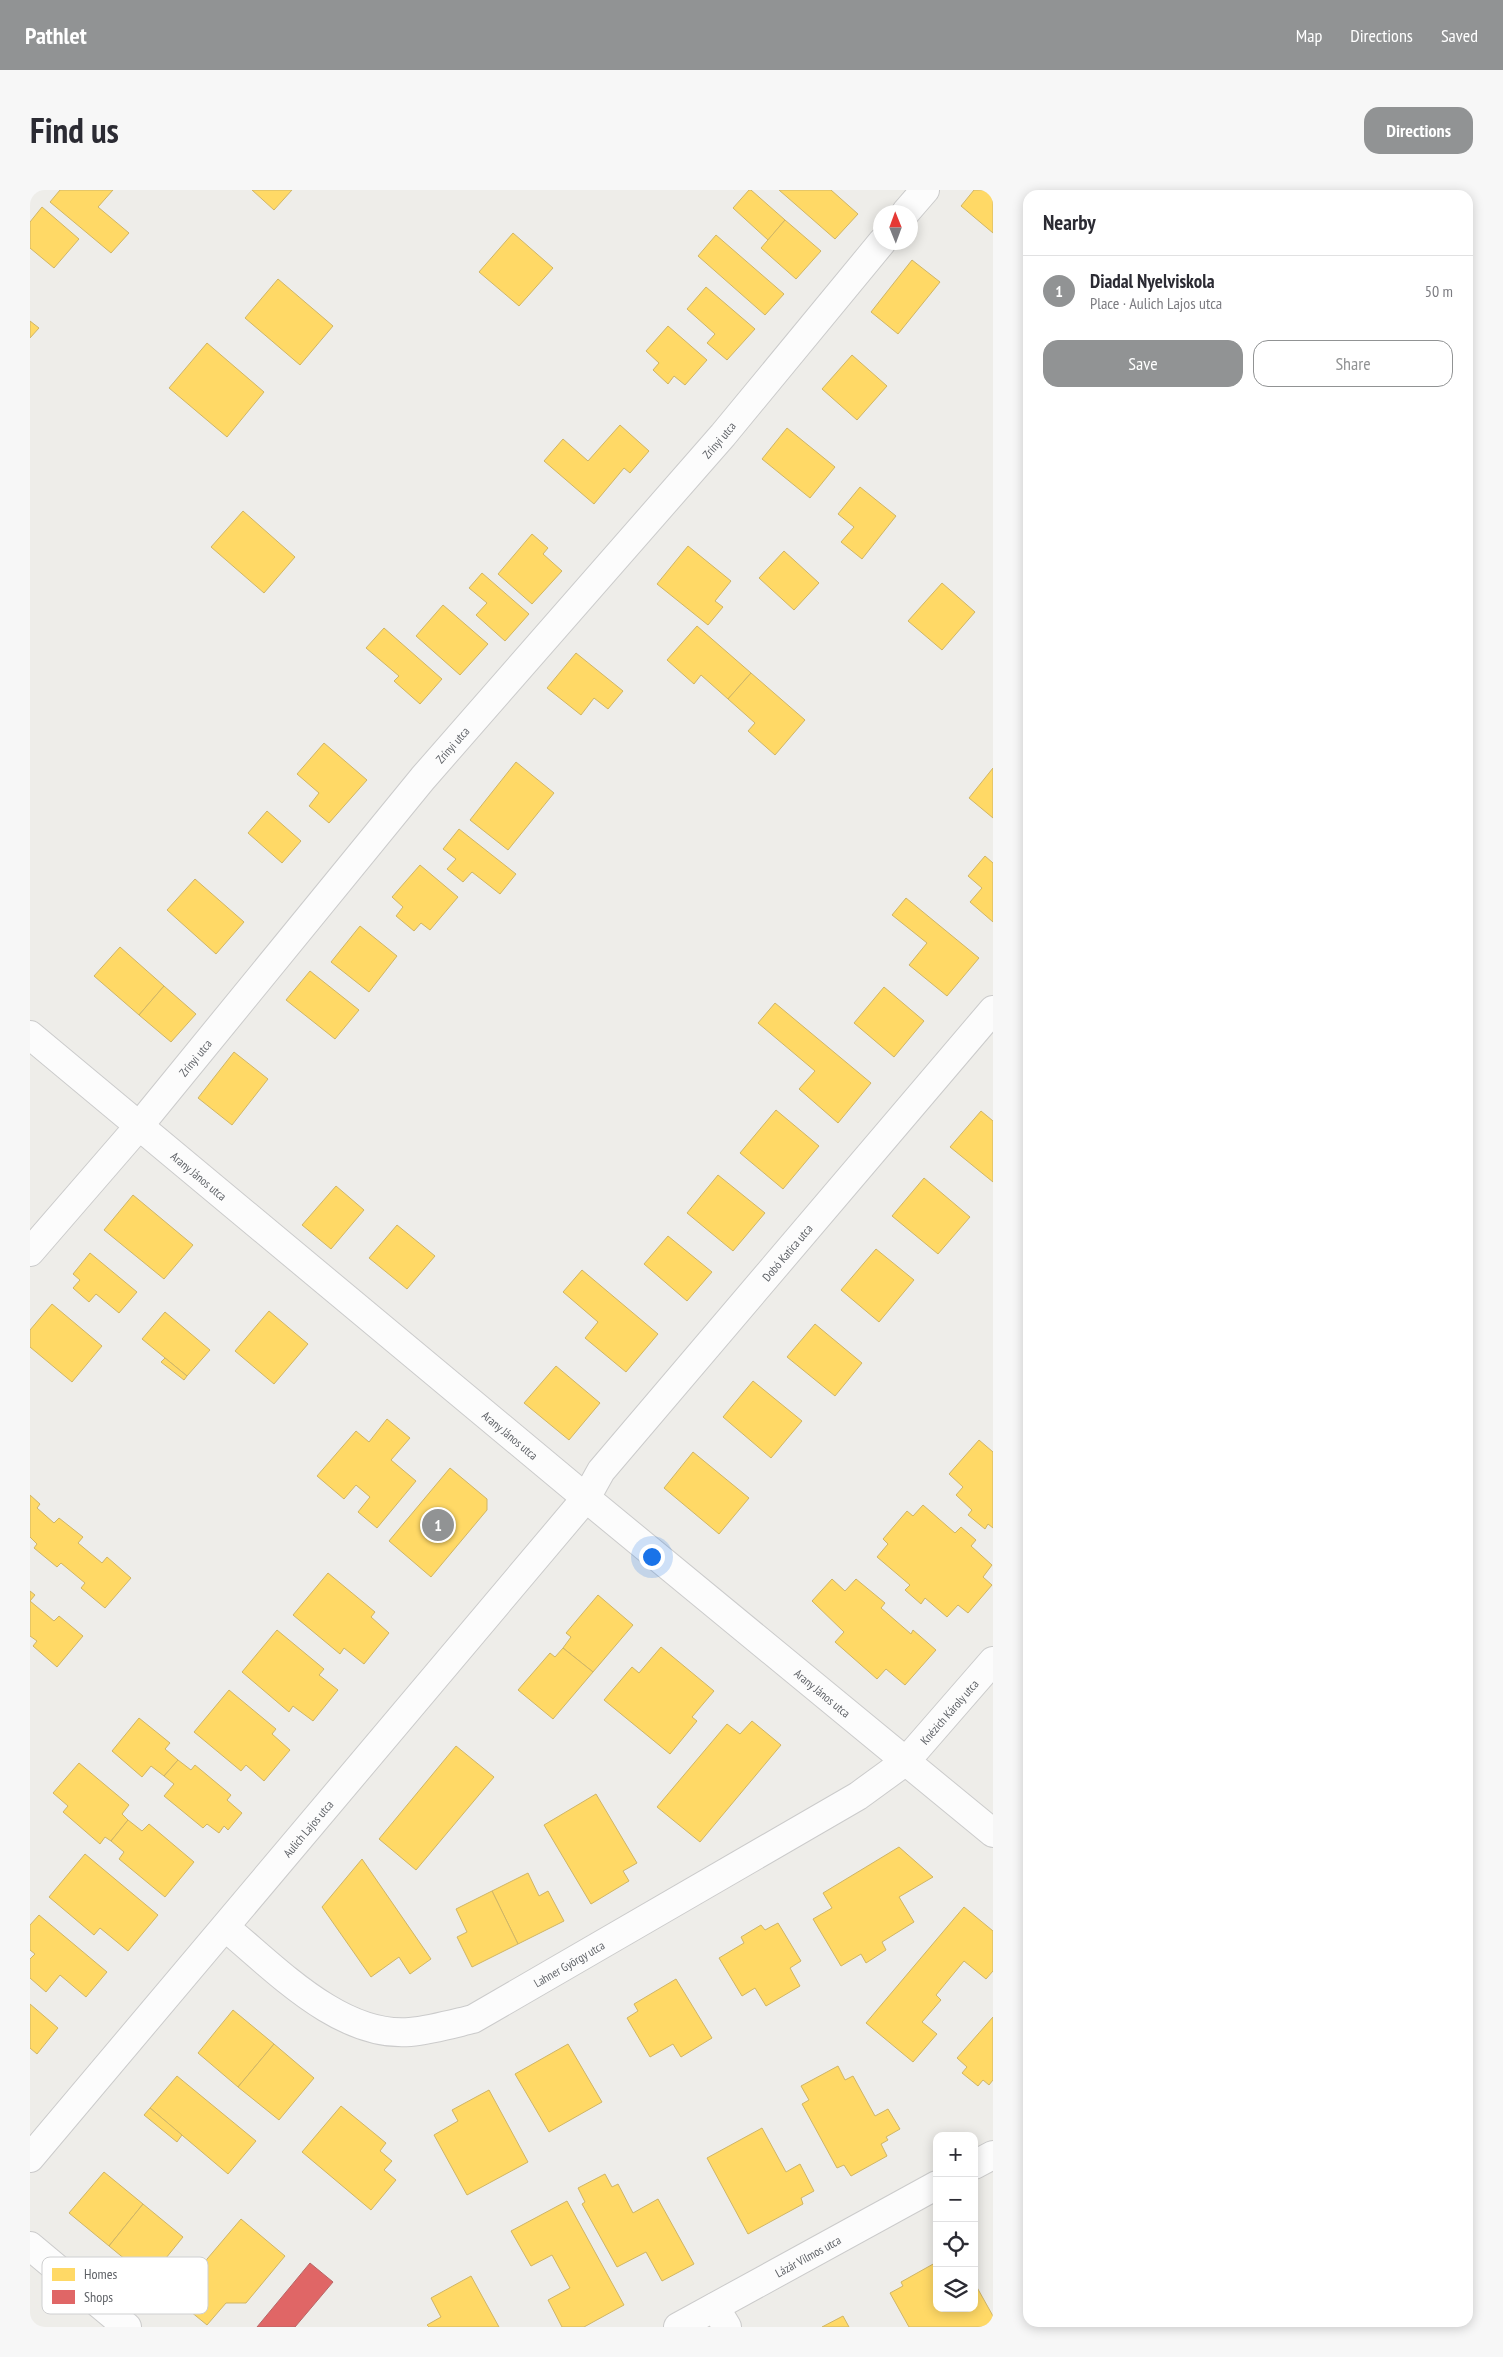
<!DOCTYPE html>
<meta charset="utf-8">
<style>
:root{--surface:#fff;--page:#f7f7f7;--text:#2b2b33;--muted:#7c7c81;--line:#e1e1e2;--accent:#919394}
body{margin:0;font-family:"PT Sans Narrow",sans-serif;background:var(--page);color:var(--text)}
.controls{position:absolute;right:15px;bottom:15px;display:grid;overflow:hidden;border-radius:10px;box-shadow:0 2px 12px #0003}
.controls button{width:45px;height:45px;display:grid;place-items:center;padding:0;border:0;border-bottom:1px solid var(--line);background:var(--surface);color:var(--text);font:25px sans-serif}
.compass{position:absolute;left:843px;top:15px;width:45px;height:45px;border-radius:50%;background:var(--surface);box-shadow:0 2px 12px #0003;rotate:359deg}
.you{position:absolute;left:621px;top:1366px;width:18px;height:18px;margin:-12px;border:4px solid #fff;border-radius:50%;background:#1a73e8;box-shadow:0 0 0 8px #1a73e833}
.badge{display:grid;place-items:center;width:32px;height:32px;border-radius:50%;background:var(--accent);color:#fff;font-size:16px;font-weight:700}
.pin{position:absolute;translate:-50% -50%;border:2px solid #fff;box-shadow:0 1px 5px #0006}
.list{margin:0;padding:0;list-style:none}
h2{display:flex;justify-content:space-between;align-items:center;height:65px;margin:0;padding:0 20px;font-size:21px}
h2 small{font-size:16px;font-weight:400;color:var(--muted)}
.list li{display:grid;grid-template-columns:32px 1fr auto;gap:15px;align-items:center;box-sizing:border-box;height:70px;padding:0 20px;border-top:1px solid var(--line)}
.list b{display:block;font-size:19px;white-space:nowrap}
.list p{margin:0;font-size:16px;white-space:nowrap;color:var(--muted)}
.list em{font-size:16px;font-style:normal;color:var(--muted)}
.actions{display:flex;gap:10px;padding:15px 20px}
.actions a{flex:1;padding:11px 0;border:1px solid var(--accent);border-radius:15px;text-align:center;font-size:18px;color:var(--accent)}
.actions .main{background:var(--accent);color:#fff}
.icon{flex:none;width:28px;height:28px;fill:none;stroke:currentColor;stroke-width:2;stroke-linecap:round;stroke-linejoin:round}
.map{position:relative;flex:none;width:963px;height:2137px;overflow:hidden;border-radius:15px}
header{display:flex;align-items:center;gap:30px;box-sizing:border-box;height:70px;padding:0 25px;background:var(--accent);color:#fff}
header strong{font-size:24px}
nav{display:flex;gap:28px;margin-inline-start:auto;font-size:18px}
.intro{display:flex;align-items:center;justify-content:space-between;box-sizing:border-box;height:120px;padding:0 30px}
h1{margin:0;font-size:35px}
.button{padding:12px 22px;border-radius:15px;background:var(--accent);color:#fff;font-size:18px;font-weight:700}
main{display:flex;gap:30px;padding:0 30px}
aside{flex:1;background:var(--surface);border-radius:15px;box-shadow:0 2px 12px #0003}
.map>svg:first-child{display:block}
.homes{fill:#ffd966;stroke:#cfb566}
.shops{fill:#e06666;stroke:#b96566}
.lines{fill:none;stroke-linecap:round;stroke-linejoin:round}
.minor-casing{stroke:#cbcbcb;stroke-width:30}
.minor{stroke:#fcfcfc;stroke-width:28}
.labels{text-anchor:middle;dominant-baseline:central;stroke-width:5;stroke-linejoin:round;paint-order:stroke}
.street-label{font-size:12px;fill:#5f6267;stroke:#fff}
.key{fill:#fff;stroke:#cfd0d1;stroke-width:1}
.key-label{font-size:14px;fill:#5f6267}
</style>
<header>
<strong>Pathlet</strong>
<nav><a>Map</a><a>Directions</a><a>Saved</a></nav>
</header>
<div class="intro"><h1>Find us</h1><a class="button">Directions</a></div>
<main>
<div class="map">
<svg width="963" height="2137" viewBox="0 0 963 2137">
<rect width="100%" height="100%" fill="#eeede9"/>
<g class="homes">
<polygon points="30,0 83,0 68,17 99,43 81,63 20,12"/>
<polygon points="222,0 262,0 244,20"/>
<polygon points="719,0 721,0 755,30 738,50 703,18"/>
<polygon points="749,0 801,0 828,24 805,49"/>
<polygon points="944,0 963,0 963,43 931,16"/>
<polygon points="12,17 49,49 24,78 0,58 0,32"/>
<polygon points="755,30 791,61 766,89 731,58"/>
<polygon points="483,43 523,78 489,116 449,82"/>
<polygon points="686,45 754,104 735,125 668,66"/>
<polygon points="882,70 910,92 868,144 841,122"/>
<polygon points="248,89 303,136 270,175 215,128"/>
<polygon points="676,97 725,139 697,170 677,153 685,144 657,119"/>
<polygon points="0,131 9,138 0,148"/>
<polygon points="638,136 677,170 655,195 644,186 638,194 623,180 629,173 616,161"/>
<polygon points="177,153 234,202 197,247 139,198"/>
<polygon points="822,165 857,196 827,230 792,199"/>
<polygon points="590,235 619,261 600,283 594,278 564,314 514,271 533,249 558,271"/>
<polygon points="757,238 805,277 780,308 732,269"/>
<polygon points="830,297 866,326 832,369 811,352 824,337 808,324"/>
<polygon points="213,321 265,367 234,403 181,357"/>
<polygon points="502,344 518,358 513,364 532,381 502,414 468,384"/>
<polygon points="658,356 701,391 685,411 693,417 678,435 627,394"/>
<polygon points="754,361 789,393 764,420 729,388"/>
<polygon points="452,383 499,424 475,451 446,425 457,413 439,398"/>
<polygon points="912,393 945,422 912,460 878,431"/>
<polygon points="413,415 458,454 430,485 386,446"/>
<polygon points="667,436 721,483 698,509 671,485 664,494 637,470"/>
<polygon points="354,438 412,489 390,514 364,491 369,486 336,458"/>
<polygon points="546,463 593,501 578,519 564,508 551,525 517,498"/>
<polygon points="721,483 775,530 745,565 718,541 725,533 698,509"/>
<polygon points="294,553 337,590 299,633 279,616 289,603 267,584"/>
<polygon points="486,572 524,603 478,660 440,630"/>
<polygon points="963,578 963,628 939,608"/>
<polygon points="237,621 271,651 252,673 218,643"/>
<polygon points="429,639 486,684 470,704 442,682 433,692 417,679 426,669 413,659"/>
<polygon points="955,666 963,673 963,732 940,712 952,698 938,686"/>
<polygon points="390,675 428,707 400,740 391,733 384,741 366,726 373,717 362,707"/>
<polygon points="165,689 214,732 186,764 137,720"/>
<polygon points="876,708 949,768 917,806 879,775 897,753 862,725"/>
<polygon points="330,736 367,766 339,802 301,772"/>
<polygon points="90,757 134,796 109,825 64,786"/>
<polygon points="280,781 329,820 305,849 256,810"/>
<polygon points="134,796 166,824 141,852 109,825"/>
<polygon points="854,797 894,831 864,867 824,833"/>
<polygon points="745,813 841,893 808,933 769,899 785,881 728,833"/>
<polygon points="204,862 238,889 202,935 168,908"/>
<polygon points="746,920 789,956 753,999 710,963"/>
<polygon points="951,921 963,931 963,992 920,957"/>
<polygon points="688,985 735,1023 703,1061 657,1023"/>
<polygon points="894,988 940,1027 908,1064 862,1026"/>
<polygon points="306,996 334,1020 301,1059 272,1035"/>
<polygon points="103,1005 163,1055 134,1089 74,1040"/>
<polygon points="367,1035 405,1066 377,1099 339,1068"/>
<polygon points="638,1046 682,1082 657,1111 614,1074"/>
<polygon points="846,1059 884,1090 849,1132 811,1100"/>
<polygon points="60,1063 107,1102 89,1123 66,1104 59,1112 43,1098 50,1090 43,1084"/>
<polygon points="552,1080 628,1144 596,1182 555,1148 568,1132 533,1102"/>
<polygon points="22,1114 72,1156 42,1192 0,1157 0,1140"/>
<polygon points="239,1121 278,1154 244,1194 205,1161"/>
<polygon points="135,1122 180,1160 157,1186 112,1149"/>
<polygon points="785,1134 832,1173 805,1206 757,1167"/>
<polygon points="135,1168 157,1186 154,1190 131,1172"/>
<polygon points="526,1176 570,1213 539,1250 494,1213"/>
<polygon points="723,1191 772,1231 741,1268 693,1227"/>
<polygon points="357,1229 380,1248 361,1270 386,1291 347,1338 328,1322 340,1307 326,1295 314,1309 287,1286 326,1241 339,1252"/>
<polygon points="949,1250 963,1262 963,1338 958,1334 955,1339 938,1325 942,1320 926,1305 933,1297 919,1284"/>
<polygon points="663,1262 719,1308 689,1344 634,1298"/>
<polygon points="420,1278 457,1309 457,1320 401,1387 359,1351"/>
<polygon points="0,1305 10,1314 7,1318 24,1333 29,1328 53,1347 48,1353 72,1373 77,1367 101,1388 75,1418 51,1398 55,1393 31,1373 27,1377 4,1358 7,1354 0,1347"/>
<polygon points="893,1315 925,1343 931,1337 946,1350 941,1356 962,1375 953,1387 962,1395 938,1423 928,1415 917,1427 895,1408 891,1414 875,1400 880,1395 847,1367 858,1354 853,1349 877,1321 883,1326"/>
<polygon points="298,1383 345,1422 341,1427 359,1443 334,1474 314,1458 310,1464 263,1425"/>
<polygon points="802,1389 815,1401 826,1389 855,1413 851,1418 881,1444 883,1440 906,1460 875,1495 856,1479 847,1489 805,1452 814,1442 782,1411"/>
<polygon points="0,1401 5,1405 0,1411 24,1431 29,1426 53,1446 27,1477 3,1456 7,1451 0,1446"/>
<polygon points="568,1405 603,1435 563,1482 533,1458 541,1447 536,1443"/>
<polygon points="247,1440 294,1479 289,1485 308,1500 283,1531 263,1516 259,1522 212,1482"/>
<polygon points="631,1457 684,1501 662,1527 667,1531 640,1564 574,1510 602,1477 609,1483"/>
<polygon points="533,1458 563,1482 523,1529 488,1500 520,1463 525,1467"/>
<polygon points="199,1500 246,1539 242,1544 260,1560 234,1591 216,1575 211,1581 164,1542"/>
<polygon points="109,1528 140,1553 135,1559 148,1570 134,1586 121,1576 112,1587 82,1561"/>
<polygon points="722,1531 751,1555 670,1652 627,1617 697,1534 710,1544"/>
<polygon points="426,1556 464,1587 386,1680 349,1649"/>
<polygon points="148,1570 161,1580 165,1575 201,1605 197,1610 212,1623 198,1640 194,1636 189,1643 177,1634 173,1638 134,1606 144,1594 134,1586"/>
<polygon points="49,1573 99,1615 92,1624 98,1630 81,1651 75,1647 70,1654 33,1622 38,1616 23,1603"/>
<polygon points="566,1604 607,1673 593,1681 599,1691 561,1714 514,1635"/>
<polygon points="98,1630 112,1641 119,1634 164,1672 135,1707 89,1669 94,1662 81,1651"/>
<polygon points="869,1657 903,1687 869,1707 884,1732 852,1752 856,1760 836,1773 831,1764 811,1776 783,1729 802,1718 793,1703"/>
<polygon points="55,1664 128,1725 98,1761 70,1738 64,1745 19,1707"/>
<polygon points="332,1669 401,1769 380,1784 369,1767 341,1787 292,1717"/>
<polygon points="498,1683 509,1706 518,1701 534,1731 488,1754 462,1701"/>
<polygon points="462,1701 488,1754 442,1777 427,1747 437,1742 426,1719"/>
<polygon points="934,1717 963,1741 963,1781 956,1789 934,1771 906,1805 911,1810 892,1832 907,1844 883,1872 836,1833"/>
<polygon points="9,1725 77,1782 56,1807 30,1785 16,1802 0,1788 0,1769 5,1764 0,1760 0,1735"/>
<polygon points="748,1733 771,1771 760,1778 770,1796 736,1816 725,1798 712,1806 689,1768 714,1753 711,1747 731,1735 735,1740"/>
<polygon points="646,1789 682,1848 651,1867 643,1854 620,1867 597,1828 608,1821 604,1814"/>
<polygon points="0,1814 28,1838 7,1864 0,1858"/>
<polygon points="203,1820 244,1854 208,1897 168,1863"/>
<polygon points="963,1827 963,1890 959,1895 953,1890 948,1896 932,1883 937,1877 927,1868"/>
<polygon points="244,1854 284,1888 249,1930 208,1897"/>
<polygon points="538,1854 572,1912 519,1942 485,1884"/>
<polygon points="808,1876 815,1890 823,1886 845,1926 858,1919 870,1939 856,1947 858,1950 851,1954 857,1966 821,1986 814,1975 807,1978 772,1914 779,1910 771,1896"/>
<polygon points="147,1886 226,1951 198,1984 120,1918"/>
<polygon points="459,1900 498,1972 437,2005 404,1945 428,1931 422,1920"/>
<polygon points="311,1916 356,1953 350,1961 362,1971 354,1980 366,1990 341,2020 272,1962"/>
<polygon points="120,1918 152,1945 147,1952 114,1925"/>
<polygon points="732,1938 756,1982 770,1974 784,2001 771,2008 773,2014 718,2044 677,1968"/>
<polygon points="74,1982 113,2014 79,2056 39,2023"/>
<polygon points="575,1984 582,1997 588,1994 603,2023 628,2009 664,2074 632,2091 616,2062 587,2077 552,2014 555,2012 548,1998"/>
<polygon points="537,2011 594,2115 554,2137 532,2137 518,2110 540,2098 522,2065 501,2076 481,2041"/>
<polygon points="113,2014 153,2047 119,2089 79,2056"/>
<polygon points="211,2029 255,2066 216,2113 196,2113 177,2135 144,2108"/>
<polygon points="905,2073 907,2077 907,2118 944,2118 944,2092 963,2126 963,2137 879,2137 860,2103 873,2096 871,2092"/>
<polygon points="441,2086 469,2137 399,2137 397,2135 411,2127 401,2108"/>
<polygon points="813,2126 819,2137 792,2137"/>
</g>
<polygon class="shops" points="280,2073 303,2092 265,2137 227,2137"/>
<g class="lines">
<g class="minor-casing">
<g id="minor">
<polyline points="876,22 895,0"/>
<path id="s1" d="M0,845L556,1308L963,1643"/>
<path id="s2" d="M0,1062L109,936L393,588L693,245L852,52"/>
<path id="s3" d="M196,1738C245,1778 310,1848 380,1842C401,1840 422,1834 443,1829L828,1606L876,1571L963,1471"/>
<path id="s4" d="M0,1968L556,1308L571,1281L963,820"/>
<polyline points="944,1975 963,1965"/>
<polyline points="0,2056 97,2137"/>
<polyline points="685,2117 697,2137"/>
<path id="s5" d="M648,2137L907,1995"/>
</g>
</g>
<use href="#minor" class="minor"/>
</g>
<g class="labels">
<g class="street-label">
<text stroke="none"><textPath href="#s2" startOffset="1065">Zrínyi utca</textPath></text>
<text stroke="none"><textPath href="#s2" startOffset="660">Zrínyi utca</textPath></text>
<text stroke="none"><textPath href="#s2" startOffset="255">Zrínyi utca</textPath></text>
<text stroke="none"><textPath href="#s1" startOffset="220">Arany János utca</textPath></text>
<text stroke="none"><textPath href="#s4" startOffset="1181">Dobó Katica utca</textPath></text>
<text stroke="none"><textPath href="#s1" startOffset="625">Arany János utca</textPath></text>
<text stroke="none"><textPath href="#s1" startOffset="1030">Arany János utca</textPath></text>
<text stroke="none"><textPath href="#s3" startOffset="851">Knézich Károly utca</textPath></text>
<text stroke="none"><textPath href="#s4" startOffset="431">Aulich Lajos utca</textPath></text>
<text stroke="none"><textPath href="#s3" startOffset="392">Lahner György utca</textPath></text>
<text stroke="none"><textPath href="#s5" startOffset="148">Lázár Vilmos utca</textPath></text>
</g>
</g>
<rect x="12" y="2067" width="166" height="57" rx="8" class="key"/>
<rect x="22" y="2078" width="23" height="13" fill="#ffd966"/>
<rect x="22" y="2100" width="23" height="14" fill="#e06666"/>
<g class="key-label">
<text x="54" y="2089">Homes</text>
<text x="54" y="2112">Shops</text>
</g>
</svg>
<div class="controls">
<button>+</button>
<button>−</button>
<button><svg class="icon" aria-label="locate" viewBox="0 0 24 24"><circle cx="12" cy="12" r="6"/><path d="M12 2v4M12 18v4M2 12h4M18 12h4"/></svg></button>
<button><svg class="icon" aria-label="layers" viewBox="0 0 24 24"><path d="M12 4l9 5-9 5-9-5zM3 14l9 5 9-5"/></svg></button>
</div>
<svg class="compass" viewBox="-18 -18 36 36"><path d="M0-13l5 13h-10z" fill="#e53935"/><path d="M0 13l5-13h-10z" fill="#7c7c81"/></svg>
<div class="you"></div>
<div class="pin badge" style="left:408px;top:1335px">1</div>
</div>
<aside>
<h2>Nearby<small></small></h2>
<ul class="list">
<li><span class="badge">1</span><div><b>Diadal Nyelviskola</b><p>Place · Aulich Lajos utca</p></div><em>50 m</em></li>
</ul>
<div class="actions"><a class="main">Save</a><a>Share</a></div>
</aside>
</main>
